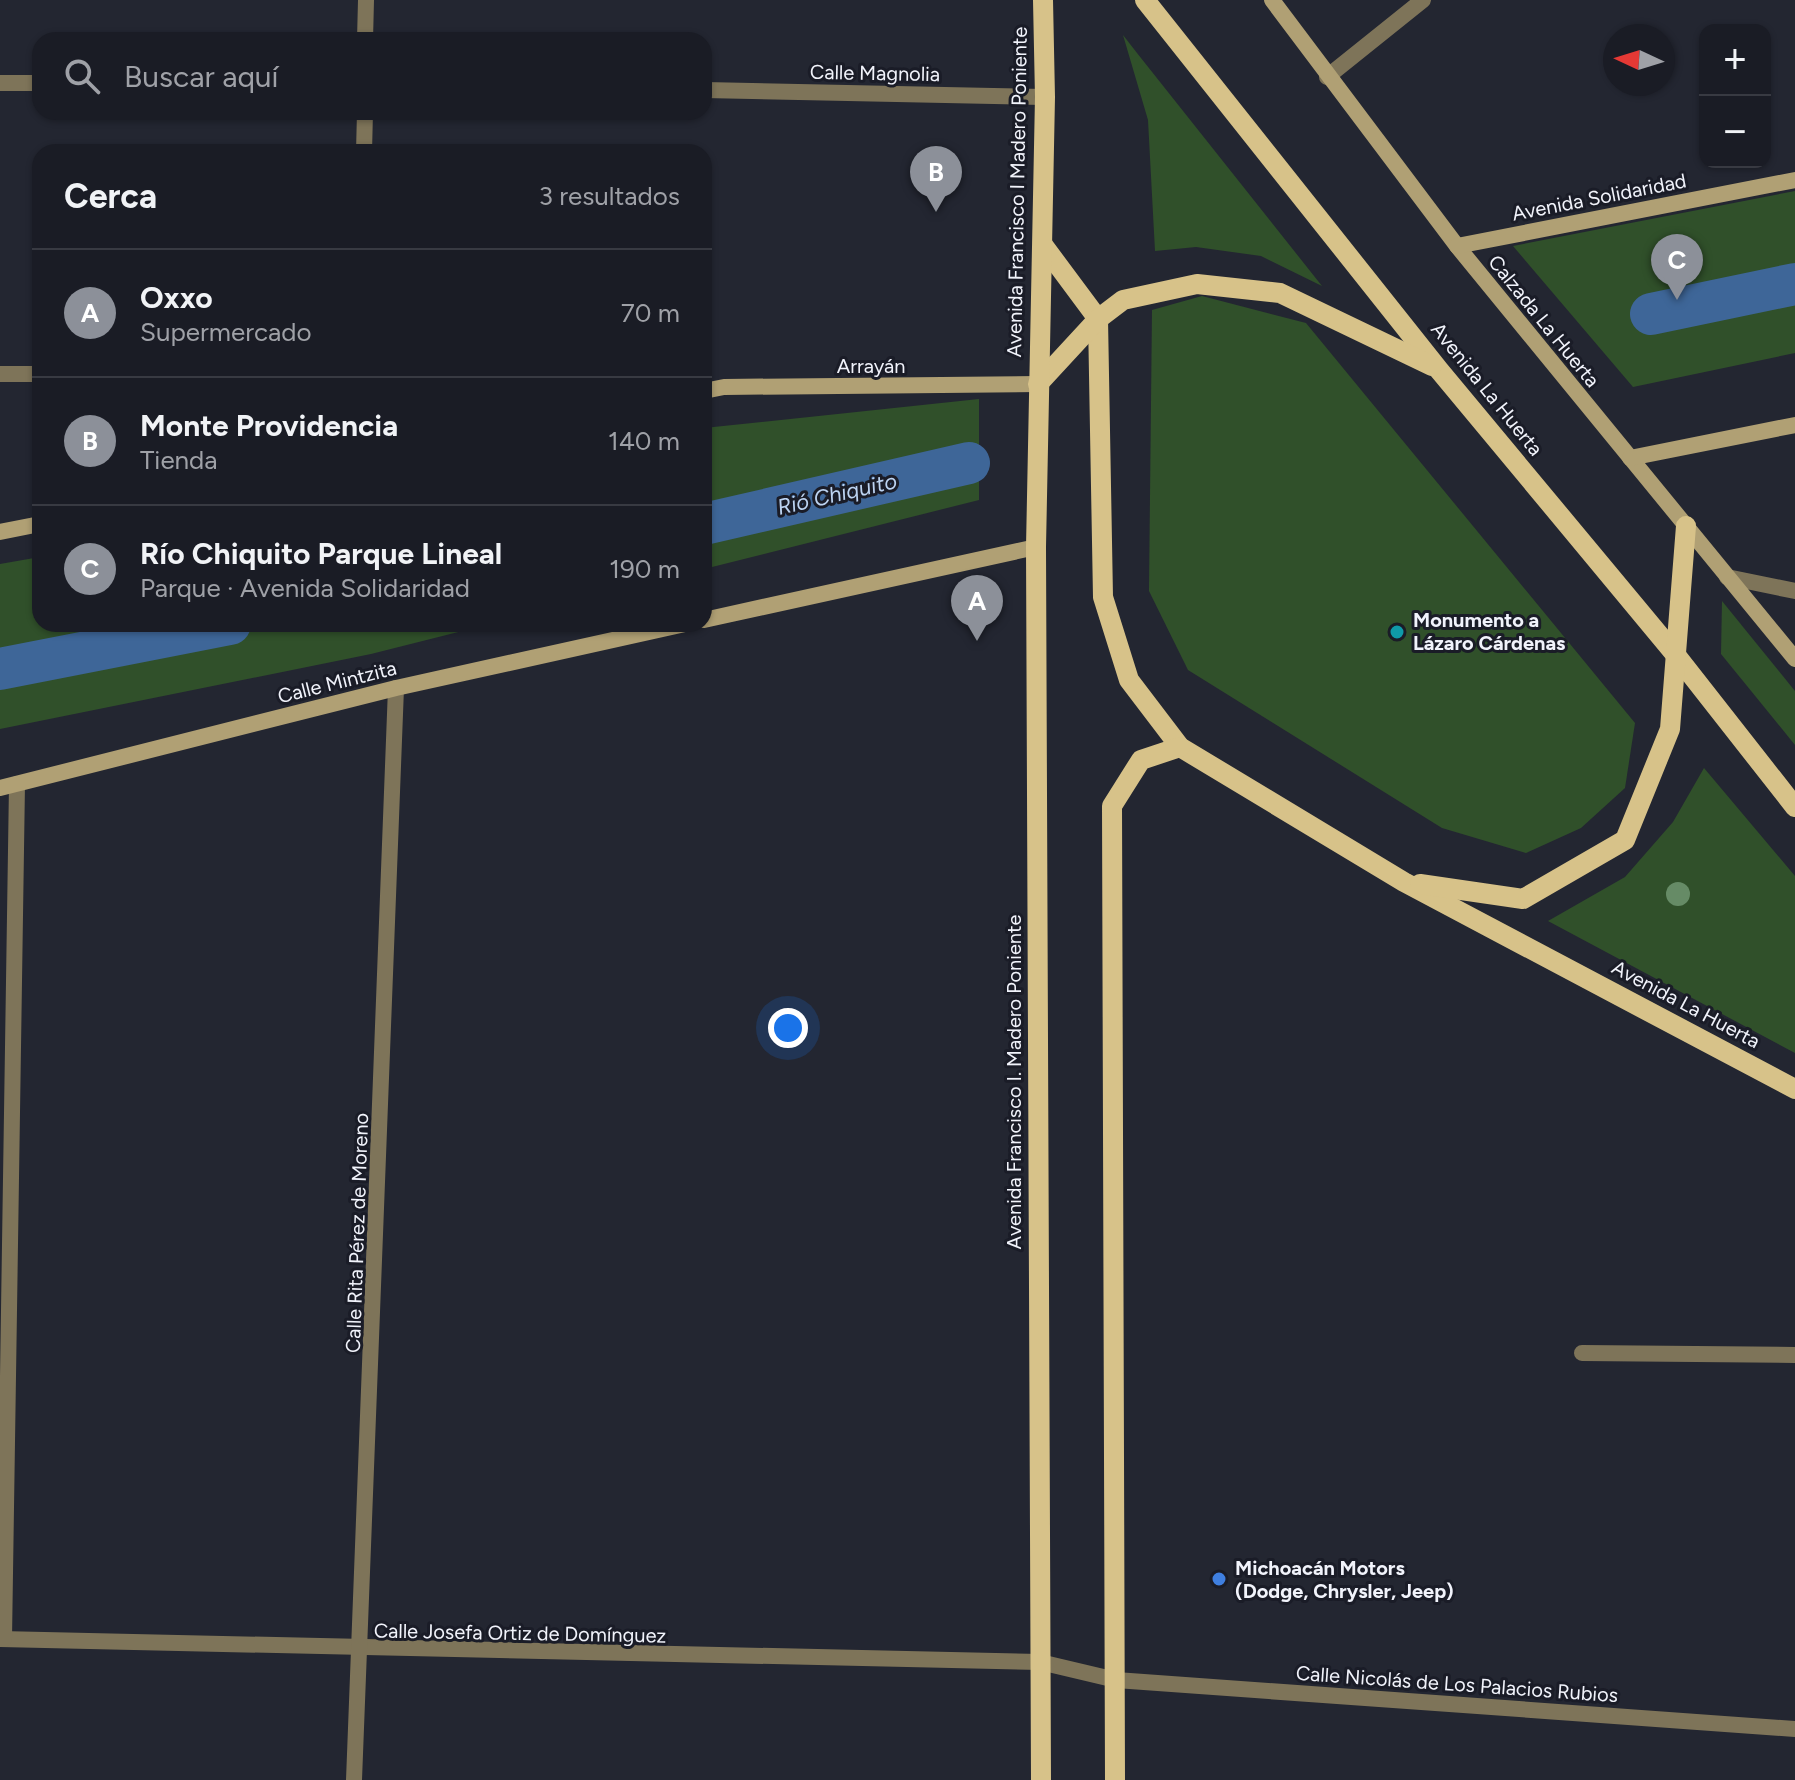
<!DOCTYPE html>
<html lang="es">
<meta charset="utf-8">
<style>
:root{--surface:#1a1c25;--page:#272932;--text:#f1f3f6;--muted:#9fa1a7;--line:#383a42;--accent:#8c9099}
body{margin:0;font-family:Figtree,sans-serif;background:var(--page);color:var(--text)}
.controls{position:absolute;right:24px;top:24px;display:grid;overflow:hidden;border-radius:16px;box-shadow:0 2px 6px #0004}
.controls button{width:72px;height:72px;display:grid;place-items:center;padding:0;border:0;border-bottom:2px solid var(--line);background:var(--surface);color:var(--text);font:40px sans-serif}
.compass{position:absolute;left:1603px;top:24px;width:72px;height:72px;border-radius:50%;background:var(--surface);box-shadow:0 2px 6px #0004;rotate:274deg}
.you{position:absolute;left:788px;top:1028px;width:28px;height:28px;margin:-20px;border:6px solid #fff;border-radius:50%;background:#1a73e8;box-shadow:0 0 0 12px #1a73e833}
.badge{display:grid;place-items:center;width:52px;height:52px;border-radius:50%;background:var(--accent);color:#fff;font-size:26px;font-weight:700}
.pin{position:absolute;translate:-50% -66px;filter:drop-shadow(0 2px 4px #0008)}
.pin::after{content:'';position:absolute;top:42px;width:28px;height:24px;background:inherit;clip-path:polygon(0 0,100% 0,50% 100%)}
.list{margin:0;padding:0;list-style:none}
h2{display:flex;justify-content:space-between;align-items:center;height:104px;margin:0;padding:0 32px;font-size:34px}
h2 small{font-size:26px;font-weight:400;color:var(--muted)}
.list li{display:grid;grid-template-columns:52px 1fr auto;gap:24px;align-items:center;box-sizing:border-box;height:128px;padding:0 32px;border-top:2px solid var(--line)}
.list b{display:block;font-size:30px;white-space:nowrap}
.list p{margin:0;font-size:26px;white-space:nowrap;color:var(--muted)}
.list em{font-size:26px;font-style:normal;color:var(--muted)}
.icon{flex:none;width:44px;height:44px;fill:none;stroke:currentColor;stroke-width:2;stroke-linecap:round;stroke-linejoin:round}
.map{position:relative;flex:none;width:1795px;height:1780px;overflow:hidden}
.search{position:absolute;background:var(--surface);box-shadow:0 2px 6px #0004;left:32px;top:32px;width:680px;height:88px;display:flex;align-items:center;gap:20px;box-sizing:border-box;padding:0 28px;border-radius:24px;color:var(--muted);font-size:30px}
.panel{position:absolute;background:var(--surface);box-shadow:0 2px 6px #0004;left:32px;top:144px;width:680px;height:488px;border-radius:24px}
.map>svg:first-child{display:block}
.green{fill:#30502a}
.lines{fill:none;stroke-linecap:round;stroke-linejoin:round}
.canal{stroke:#3e6698;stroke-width:42}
.lane{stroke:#7e7459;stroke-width:16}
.street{stroke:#7e7459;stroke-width:16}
.secondary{stroke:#b0a074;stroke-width:16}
.primary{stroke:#d7c289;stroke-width:20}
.tree{fill:#668b66}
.culture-dot{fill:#0f9aa8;stroke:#1a1c27;stroke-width:3}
.shop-dot{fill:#3f7fe0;stroke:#1a1c27;stroke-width:3}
.labels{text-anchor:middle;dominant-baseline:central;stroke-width:6;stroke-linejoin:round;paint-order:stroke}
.street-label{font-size:20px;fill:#f1f3fb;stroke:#1a1c27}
.poi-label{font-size:20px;font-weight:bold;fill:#f1f3fb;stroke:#1a1c27;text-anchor:start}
.water-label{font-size:22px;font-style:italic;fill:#bcd3f1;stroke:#1a1c27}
</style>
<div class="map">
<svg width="1795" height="1780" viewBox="0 0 1795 1780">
<rect width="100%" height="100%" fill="#232631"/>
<g class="green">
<polygon points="1123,35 1137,53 1322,286 1261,256 1196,247 1155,251 1148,120"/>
<polygon points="1795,191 1795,353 1633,387 1513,246"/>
<polygon points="1202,296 1306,323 1635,723 1625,788 1581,828 1526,853 1442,828 1188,670 1149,591 1152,310"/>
<polygon points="979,399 979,500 704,569 704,428"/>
<polygon points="40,557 40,624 490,624 371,654 0,729 0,564"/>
<polygon points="1722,601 1795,691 1795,745 1721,654"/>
<polygon points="1704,768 1795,876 1795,1053 1548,921 1625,877 1673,822"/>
</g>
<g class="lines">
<g class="canal">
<polyline points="1651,314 1795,284"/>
<polyline points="704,524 969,463"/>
<polyline points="0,669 230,624"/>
</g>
<polyline class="lane" points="1327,77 1423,0"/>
<g class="street">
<polyline points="365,40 366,0"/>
<polyline points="0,83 40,83"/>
<polyline points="704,90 1045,97"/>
<polyline points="364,152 365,112"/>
<polyline points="0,374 40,374"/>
<polyline points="1727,577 1795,591"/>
<polyline points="1582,1353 1795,1355"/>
<polyline points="0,1639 1040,1662 1116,1680 1795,1729"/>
<polyline points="4,1639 17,784"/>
<polyline points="354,1780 396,688"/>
</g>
<g class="secondary">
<polyline points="1272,0 1457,246 1795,659"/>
<polyline points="1457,246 1795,180"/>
<polyline points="704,391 724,387 1038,384"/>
<polyline points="1630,458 1795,425"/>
<polyline points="0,532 40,524"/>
<polyline points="704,620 1036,547"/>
<polyline points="0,788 396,688 685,624"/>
</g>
<g class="primary">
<polyline points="1145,0 1439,370 1675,654 1795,807"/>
<polyline points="1043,245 1098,319 1103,597 1129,680 1180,747 1404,882 1795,1089"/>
<polyline points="1038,384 1098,319 1123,300 1197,284 1280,293 1432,366"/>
<polyline points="1420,884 1523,899 1625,840 1670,729 1686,526"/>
<polyline points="1041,1780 1036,547 1045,97 1043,0"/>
<polyline points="1115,1780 1112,806 1141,760 1180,747"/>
</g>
</g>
<circle class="tree" cx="1678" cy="894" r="12"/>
<circle class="culture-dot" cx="1397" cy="632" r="8"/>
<circle class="shop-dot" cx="1219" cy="1579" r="8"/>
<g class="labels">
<g class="street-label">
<text transform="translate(875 73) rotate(1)">Calle Magnolia</text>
<text transform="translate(1017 192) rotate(-89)">Avenida Francisco I Madero Poniente</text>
<text transform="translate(1599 197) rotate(-11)">Avenida Solidaridad</text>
<text transform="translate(1544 321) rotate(51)">Calzada La Huerta</text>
<text x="871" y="366">Arrayán</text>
<text transform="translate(1487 389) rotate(51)">Avenida La Huerta</text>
<text transform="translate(337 682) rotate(-14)">Calle Mintzita</text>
<text transform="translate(1686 1004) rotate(28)">Avenida La Huerta</text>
<text transform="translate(1014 1082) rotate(-90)">Avenida Francisco I. Madero Poniente</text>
<text transform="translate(357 1233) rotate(-88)">Calle Rita Pérez de Moreno</text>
<text transform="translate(520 1633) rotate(1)">Calle Josefa Ortiz de Domínguez</text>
<text transform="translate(1457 1684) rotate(4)">Calle Nicolás de Los Palacios Rubios</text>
</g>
<g class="poi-label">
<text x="1413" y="620">Monumento a<tspan x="1413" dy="23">Lázaro Cárdenas</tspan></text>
<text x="1235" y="1568">Michoacán Motors<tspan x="1235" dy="23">(Dodge, Chrysler, Jeep)</tspan></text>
</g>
<g class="water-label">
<text transform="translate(837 494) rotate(-13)">Rió Chiquito</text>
</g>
</g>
</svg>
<div class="controls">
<button>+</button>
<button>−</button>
</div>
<svg class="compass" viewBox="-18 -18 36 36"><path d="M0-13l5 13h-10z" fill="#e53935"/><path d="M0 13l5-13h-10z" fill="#9fa1a7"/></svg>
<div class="you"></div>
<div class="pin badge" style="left:977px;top:641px">A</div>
<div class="pin badge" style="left:936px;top:212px">B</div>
<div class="pin badge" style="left:1677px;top:300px">C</div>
<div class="search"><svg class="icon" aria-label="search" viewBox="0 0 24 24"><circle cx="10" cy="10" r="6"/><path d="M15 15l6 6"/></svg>Buscar aquí</div>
<section class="panel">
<h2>Cerca<small>3 resultados</small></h2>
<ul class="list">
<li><span class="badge">A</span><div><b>Oxxo</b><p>Supermercado</p></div><em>70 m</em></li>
<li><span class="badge">B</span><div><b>Monte Providencia</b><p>Tienda</p></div><em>140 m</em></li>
<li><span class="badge">C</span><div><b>Río Chiquito Parque Lineal</b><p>Parque · Avenida Solidaridad</p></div><em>190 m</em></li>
</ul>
</section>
</div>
